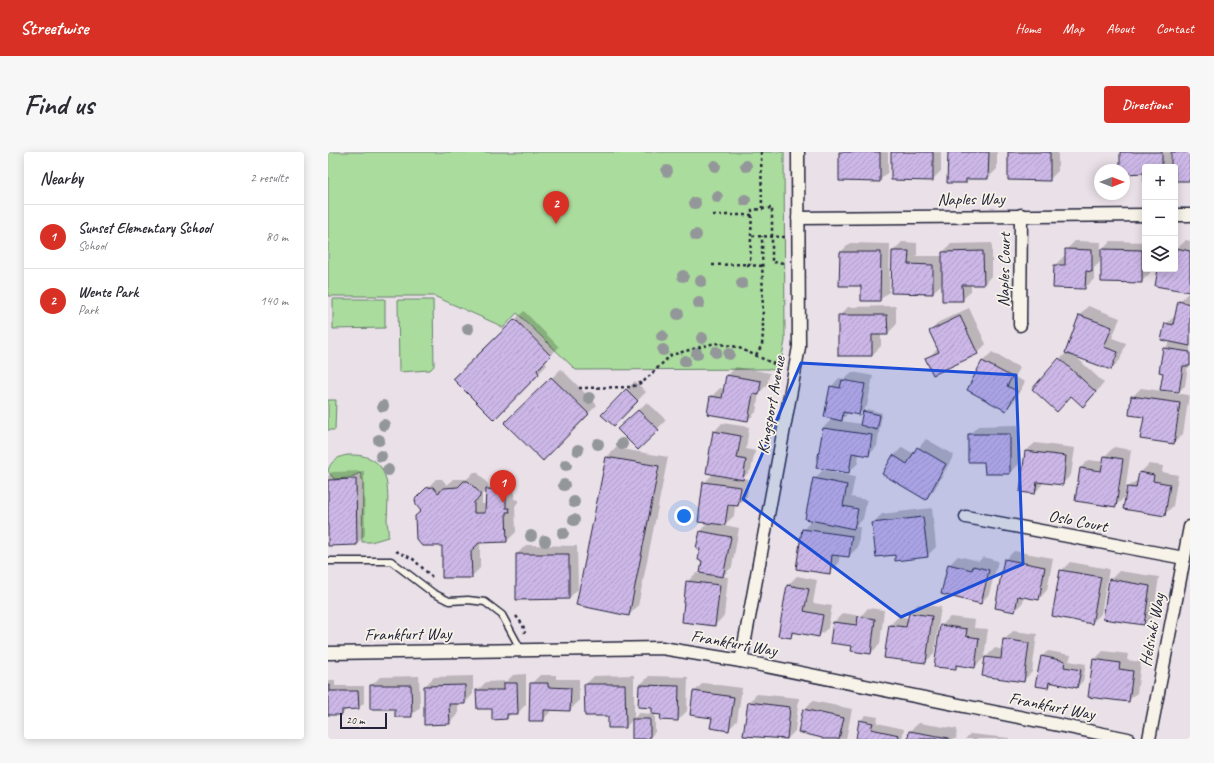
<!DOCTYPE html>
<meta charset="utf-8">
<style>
:root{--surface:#fff;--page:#f7f7f7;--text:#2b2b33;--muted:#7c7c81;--line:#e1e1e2;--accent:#d93025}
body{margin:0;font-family:Caveat,sans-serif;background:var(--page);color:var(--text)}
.controls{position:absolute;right:12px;top:12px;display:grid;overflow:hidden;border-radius:4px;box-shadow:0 2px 10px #0003}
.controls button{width:36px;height:36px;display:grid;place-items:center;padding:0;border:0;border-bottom:1px solid var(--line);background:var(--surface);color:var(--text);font:20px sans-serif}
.compass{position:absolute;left:766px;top:12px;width:36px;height:36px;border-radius:50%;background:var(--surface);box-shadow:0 2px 10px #0003;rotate:90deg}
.scale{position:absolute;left:12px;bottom:10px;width:47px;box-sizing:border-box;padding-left:4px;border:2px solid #22223b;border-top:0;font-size:11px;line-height:14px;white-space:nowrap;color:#22223b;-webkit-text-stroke:3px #f7f3e8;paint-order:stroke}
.you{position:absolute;left:356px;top:364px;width:14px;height:14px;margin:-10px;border:3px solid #fff;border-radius:50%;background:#1a73e8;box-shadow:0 0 0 6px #1a73e833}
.badge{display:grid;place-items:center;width:26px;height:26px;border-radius:50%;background:var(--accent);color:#fff;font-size:13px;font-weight:700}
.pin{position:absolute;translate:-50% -33px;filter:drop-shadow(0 1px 2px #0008)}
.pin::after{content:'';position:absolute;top:21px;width:14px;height:12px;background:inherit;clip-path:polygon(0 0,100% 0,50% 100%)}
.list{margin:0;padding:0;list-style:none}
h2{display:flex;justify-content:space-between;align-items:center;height:52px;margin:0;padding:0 16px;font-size:17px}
h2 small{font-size:13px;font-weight:400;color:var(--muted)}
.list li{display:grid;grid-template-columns:26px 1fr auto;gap:12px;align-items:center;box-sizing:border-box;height:64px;padding:0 16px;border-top:1px solid var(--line)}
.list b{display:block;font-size:15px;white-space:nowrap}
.list p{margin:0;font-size:13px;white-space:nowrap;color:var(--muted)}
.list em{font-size:13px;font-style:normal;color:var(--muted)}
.icon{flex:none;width:22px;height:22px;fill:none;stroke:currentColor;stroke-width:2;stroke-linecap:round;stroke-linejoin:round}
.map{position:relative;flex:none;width:862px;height:587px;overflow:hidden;border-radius:4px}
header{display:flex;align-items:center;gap:24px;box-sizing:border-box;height:56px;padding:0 20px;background:var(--accent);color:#fff}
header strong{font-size:19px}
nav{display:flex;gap:22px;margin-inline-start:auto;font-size:14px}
.intro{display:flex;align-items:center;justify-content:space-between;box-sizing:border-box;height:96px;padding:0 24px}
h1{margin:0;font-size:28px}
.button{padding:10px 18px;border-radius:4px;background:var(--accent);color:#fff;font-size:14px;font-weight:700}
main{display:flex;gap:24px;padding:0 24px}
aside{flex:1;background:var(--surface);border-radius:4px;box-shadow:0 2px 10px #0003}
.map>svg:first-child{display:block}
.green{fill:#aadc9d;stroke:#667f6c}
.shadow{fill:#0003;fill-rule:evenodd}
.building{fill:url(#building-hatch);stroke:#22223b}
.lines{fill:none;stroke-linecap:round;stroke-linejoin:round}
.lane-casing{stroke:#22223b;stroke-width:9}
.street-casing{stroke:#22223b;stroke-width:15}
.path{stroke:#22223b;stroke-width:2.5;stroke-dasharray:3 3;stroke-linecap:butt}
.lane{stroke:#f7f3e8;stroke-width:6}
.street{stroke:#f7f3e8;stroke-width:12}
.tree{fill:#939799}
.marked{fill:#1d4ed8;fill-opacity:0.2;stroke:#1d4ed8;stroke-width:3;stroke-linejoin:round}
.labels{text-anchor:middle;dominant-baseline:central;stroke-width:3.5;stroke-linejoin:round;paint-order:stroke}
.street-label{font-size:17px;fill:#22223b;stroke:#f7f3e8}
</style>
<header>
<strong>Streetwise</strong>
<nav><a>Home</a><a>Map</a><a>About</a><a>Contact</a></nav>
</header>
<div class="intro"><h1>Find us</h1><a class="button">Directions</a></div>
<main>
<aside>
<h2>Nearby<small>2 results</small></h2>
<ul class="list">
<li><span class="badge">1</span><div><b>Sunset Elementary School</b><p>School</p></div><em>80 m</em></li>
<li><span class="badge">2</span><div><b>Wente Park</b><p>Park</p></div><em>140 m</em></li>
</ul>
</aside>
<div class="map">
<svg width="862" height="587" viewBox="0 0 862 587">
<defs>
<pattern id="building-hatch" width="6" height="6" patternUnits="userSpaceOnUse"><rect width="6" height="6" fill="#ccb7e7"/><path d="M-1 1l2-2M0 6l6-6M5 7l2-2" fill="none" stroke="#af9dc7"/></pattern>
</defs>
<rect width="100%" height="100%" fill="#eae1e8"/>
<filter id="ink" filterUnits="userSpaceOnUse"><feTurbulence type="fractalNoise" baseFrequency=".025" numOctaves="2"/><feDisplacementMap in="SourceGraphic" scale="8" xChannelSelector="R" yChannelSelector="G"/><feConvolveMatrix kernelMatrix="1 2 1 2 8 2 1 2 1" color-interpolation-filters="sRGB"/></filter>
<g filter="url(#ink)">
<g class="green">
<polygon points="0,0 456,0 457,189 451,219 439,217 248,218 189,161 175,176 171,173 106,144 0,144"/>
<polygon points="5,147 57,147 57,176 5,177"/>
<polygon points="70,148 105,148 106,214 102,218 71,220"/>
<polygon points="0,248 8,248 7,278 0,278"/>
<path d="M20,303C63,301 61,335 59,367C59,373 61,378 60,385L43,390H34L35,329L32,321L21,326L6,327L0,319C2,309 11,304 20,303Z"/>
</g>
<g class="shadow">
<polygon points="512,0 560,0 560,20 551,29"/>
<polygon points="564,0 613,0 613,19 604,28"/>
<polygon points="621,0 669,0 669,17 660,26 642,26 638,30"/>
<polygon points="681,0 730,0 730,19 721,28"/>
<polygon points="793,0 842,0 842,8 844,8 844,0 862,0 862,28 847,28 847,15 817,15 817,29 817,20 796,21 796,18 793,18"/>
<polygon points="858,88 862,89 862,139 831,117 847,117 847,103 849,97"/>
<polygon points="747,89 773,90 772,110 766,116 766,127 757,136 726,135 727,113 736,104 738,104 738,98"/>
<polygon points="783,89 817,90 817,117 822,117 822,121 813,130 774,98"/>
<polygon points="574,90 589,91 589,104 615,104 615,100 623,92 664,91 664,123 656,132 643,132 643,139 634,148 615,131 604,141 564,140 565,99"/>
<polygon points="522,91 562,92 561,140 552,148 534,133 513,100"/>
<polygon points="860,141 862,142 862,213 860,213 857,234 851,239 834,237 836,197 843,189 838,172 848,163 851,150"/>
<polygon points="568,154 568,173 559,182 553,182 553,194 544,203 511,164 520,155"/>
<polygon points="760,154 792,166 784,186 798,191 792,208 783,217 747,204 776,231 764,245 732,207 738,201 752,163"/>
<polygon points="641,156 658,192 649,201 599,206 611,196 603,179 611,170"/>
<polygon points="196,159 231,195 217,209 219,213 166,266 135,218"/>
<polygon points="664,200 692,216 687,225 697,230 686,249 678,258 640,237 655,209"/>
<polygon points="408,215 442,221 439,233 431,241 428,260 420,268 383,245 392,236 397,237 399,224"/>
<polygon points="233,217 269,253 215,307 177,271"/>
<polygon points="524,220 545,224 539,254 531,262 521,260 513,269 533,272 536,260 539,257 554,261 549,294 541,303 531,301 530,311 521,320 489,315 495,276 505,266 503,235 511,226 516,227"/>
<polygon points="307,229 318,240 286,273 274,263"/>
<polygon points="813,236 861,243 855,282 846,291 817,264 804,245"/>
<polygon points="319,250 338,268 310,297 299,269"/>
<polygon points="394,271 421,275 418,297 427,299 423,318 415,326 421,327 419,344 410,353 407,353 406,364 396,373 411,376 404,415 395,424 400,425 396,464 387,473 359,430 368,421 373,422 376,408 372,379 381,370 376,331 385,322 386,280"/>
<polygon points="690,273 691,312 682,321 641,283 650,274"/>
<polygon points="598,287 626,303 606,338 598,346 566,304 574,295 586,302"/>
<polygon points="707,291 747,296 743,323 734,332 716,330 707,341 698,299"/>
<polygon points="786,295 803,298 796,346 787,354 752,316 761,308 776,310 777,304"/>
<polygon points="288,296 340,305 310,454 301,463 249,452 279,305"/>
<polygon points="821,312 835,314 834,320 850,323 845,354 836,363 800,335 811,327 812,321"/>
<polygon points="495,318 527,325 523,345 539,348 535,367 527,375 532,375 530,395 521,404 512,403 510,412 502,421 475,378 483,369 488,370 486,327"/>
<polygon points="36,319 37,383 29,392 0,393 0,324 4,320"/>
<path d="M146,320H149L160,332L161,336L168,329L187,330L186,347L190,348V350L187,354L188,380L179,389L152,390V416L143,425L115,393L89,347L108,327H114L119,333L125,327H139ZM159,338L158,352H154V342Z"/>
<polygon points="604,356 608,395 599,404 545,371 554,362"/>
<polygon points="198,393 249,394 250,437 241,446 189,402"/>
<polygon points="686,399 725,406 719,438 711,447 696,445 695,450 687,459 677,408"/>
<polygon points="630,404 651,409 655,405 670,409 661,442 653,451 621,413"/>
<polygon points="742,410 781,417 773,462 764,471 733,419"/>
<polygon points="791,419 831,425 825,464 816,472 782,428"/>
<polygon points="469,424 489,428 485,451 504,454 500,476 491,484 467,480 462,485 451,483 460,433"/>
<polygon points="590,452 613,455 606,502 597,510 562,473 571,464 581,466 581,461"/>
<polygon points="540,456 556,458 552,492 543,501 525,493 503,490 506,470 515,461 533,464"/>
<polygon points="622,465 647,468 646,476 660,477 656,506 647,515 631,513 627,516 613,474"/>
<polygon points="685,479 709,482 704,520 696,528 658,505 667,496 675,498 676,488"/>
<polygon points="720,499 743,503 741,509 758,512 755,529 749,535 725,530 720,535 714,504"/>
<polygon points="775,499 800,502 799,508 813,510 809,541 800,549 766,508"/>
<polygon points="198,522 198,552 190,561 184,561 179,566 165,556 149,539 158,530 179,529 185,523"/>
<polygon points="212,523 228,523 228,527 251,527 251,549 242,558 224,558 215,568 203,532"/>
<polygon points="306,523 306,566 311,561 325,562 325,555 312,533 321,524 360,525 359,559 350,568 327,561 327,580 321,586 305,586 305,567 298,575 281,563 257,533 266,524"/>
<polygon points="91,524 92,555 83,564 68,556 43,534 52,525"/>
<polygon points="145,524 145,542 137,551 130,551 130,562 121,571 97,534 106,525"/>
<polygon points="0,528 7,528 7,534 36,534 36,551 30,556 19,557 14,562 0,562"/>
<polygon points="375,531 414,536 409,569 400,578 385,565 366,540"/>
<polygon points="429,542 471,546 467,579 459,587 417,583 421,550"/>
<polygon points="485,549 524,557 518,587 495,587 476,558"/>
<polygon points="538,563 550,565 549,571 576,577 574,587 529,587 532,569"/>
<polygon points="591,571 629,577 628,587 581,587 582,579"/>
<polygon points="642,582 681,586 681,587 637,587"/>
</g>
<g class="building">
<polygon points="511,0 552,0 552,30 511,29"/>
<polygon points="563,0 605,0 605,29 563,28"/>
<polygon points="620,0 661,0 660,27 638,27 638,31 619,31"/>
<polygon points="680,0 722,0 722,29 680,28"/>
<polygon points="792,0 834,0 834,15 817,15 816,30 816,21 796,22 796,18 792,18"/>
<polygon points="843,0 862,0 862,29 847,29 847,15 843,15"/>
<polygon points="848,96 862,99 862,140 827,134 830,117 847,117"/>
<polygon points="737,97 764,98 764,120 758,119 757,137 725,136 726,113 737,113"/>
<polygon points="773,97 814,98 814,131 773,130"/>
<polygon points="564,99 581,99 580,112 605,113 605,142 563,141"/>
<polygon points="655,99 656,133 634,133 635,149 614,149 614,100"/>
<polygon points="512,100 553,100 552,149 533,149 533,134 511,134"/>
<polygon points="850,149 862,152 862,194 833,188 837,171 845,173"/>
<polygon points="510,163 559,163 560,183 544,183 544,204 510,204"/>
<polygon points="751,163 784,175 776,195 790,200 783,218 737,201"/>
<polygon points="632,164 650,202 605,223 597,206 611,200 601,179"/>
<polygon points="187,167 223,204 209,218 211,222 166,268 125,227"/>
<polygon points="835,196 862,200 862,214 855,214 851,240 832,238 835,221 831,220"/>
<polygon points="731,206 768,240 755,255 743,244 729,260 704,237"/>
<polygon points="654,209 684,225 679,234 689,239 678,259 639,238"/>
<polygon points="398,223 433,229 431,243 425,242 420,269 379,262 382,244 394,246"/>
<polygon points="223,225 261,262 215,309 176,271"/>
<polygon points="514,228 537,232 531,263 515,260 514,269 496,265 502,234 512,236"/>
<polygon points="298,237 310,249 286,274 273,263"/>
<polygon points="803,244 852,251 846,292 812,287 816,265 801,263"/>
<polygon points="310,258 331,278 310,298 289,277"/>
<polygon points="535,259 552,263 549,278 532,273"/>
<polygon points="495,276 544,283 541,304 524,301 521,321 488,316"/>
<polygon points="385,279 413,284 409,306 418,308 415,328 378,321"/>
<polygon points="640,282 682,282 682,322 657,322 656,310 640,310"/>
<polygon points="589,295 618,312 598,348 554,322 565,303 579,312"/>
<polygon points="697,299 738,304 735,333 709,330 707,342 692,340"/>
<polygon points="776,304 795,307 788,355 747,349 752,316 773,319"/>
<polygon points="278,305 331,314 301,464 248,453"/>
<polygon points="811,320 826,323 825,329 842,332 837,364 795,357 799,335 808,336"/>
<polygon points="485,326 519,333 515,354 530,357 526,377 477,367"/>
<polygon points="28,327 29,393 0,394 0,328"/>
<polygon points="136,329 140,329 152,341 152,345 146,350 146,361 157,361 158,337 178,338 178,356 181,356 182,360 178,360 179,390 151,391 143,399 144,426 114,426 114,394 94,394 88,387 87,364 93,359 88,353 87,347 98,336 105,335 110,341 116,336 130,335"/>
<polygon points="375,330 413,335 410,354 400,353 397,373 370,370"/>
<polygon points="595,365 600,405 567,409 567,403 548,405 544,371"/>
<polygon points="474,377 524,384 521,405 504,403 502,422 468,417"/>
<polygon points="372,379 403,385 395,425 372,421 374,409 370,408 372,397 368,396"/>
<polygon points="188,402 241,402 241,447 188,448"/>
<polygon points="676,407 717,415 711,448 690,444 687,460 667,456"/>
<polygon points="620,412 644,418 645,414 661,418 653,452 613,442"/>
<polygon points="732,418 773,425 764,472 724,464"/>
<polygon points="781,427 822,434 816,473 775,467"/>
<polygon points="358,429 392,433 387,474 354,470"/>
<polygon points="459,433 481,437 476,459 495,463 491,485 464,480 463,486 450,484"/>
<polygon points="581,461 604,464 598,511 556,506 561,473 578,475"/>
<polygon points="530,464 547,467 543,502 523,499 524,494 502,491 505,470 529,473"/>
<polygon points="612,473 639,477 638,484 651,486 647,516 628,513 628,517 606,515"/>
<polygon points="675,487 701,491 696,530 654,524 657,505 673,507"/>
<polygon points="713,504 737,509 736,515 753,518 749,536 721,530 720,536 707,534"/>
<polygon points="765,507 792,511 791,517 805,519 801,550 760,545"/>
<polygon points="176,531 189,531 190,562 179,562 179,567 164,568 164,557 149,557 148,538 176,538"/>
<polygon points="202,531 220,531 220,535 243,536 242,559 216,558 216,569 201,569"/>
<polygon points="256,532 297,532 298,576 280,576 280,564 257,564"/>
<polygon points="0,533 2,533 2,539 30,539 31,557 14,558 14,563 0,563"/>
<polygon points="42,533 83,533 84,565 67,565 67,557 42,557"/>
<polygon points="137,533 137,552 121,552 122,572 96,573 96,534"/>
<polygon points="311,533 351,534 350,569 332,568 333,563 324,562 324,556 310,555"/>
<polygon points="365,539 406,545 401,579 382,576 384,566 362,563"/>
<polygon points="420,550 462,555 459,587 415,584"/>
<polygon points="475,557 516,566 511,587 494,587 494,586 470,580"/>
<rect x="304" y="567" width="18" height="20"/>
<polygon points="531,568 545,571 543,577 571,583 570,587 528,587"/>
<polygon points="581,579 621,586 621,587 580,587"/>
</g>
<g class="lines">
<g class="lane-casing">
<polyline id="lane" points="0,409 63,409 105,441 121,449 140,448 157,450 174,463 193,498"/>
</g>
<g class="street-casing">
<g id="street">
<polyline points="847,63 862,63"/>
<polyline points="470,66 817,63"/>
<polyline points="692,173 693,63"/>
<polyline points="638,365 856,406"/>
<polyline points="0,501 334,496 413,509 800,587"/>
<polyline points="413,509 471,195 470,0"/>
<polyline points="821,587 862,375"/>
</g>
</g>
<g class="path">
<polyline points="433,0 434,56"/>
<polyline points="385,63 424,63"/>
<polyline points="424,84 457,85"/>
<polyline points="384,113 422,112 424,58 444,56 444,110 457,111"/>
<polyline points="419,113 434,114"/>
<polyline points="428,203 434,193 435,180 434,84"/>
<polyline points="251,236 303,235 315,230 343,203 387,191 409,195 453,215"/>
<polyline points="68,399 85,407 104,425"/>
<polyline points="188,464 195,473 197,481"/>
</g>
<use href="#lane" class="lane"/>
<use href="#street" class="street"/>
</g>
<g class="tree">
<circle cx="387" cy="14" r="6"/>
<circle cx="418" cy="14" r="6"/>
<circle cx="339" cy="19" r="6"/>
<circle cx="389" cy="45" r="6"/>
<circle cx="417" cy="48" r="6"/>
<circle cx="367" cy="51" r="6"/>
<circle cx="368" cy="83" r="6"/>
<circle cx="355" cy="124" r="6"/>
<circle cx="373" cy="129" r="6"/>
<circle cx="414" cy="131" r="6"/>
<circle cx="371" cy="151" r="6"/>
<circle cx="350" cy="162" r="6"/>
<circle cx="140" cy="177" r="6"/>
<circle cx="334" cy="184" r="6"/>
<circle cx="374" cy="186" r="6"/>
<circle cx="335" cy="198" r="6"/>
<circle cx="388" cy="200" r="6"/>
<circle cx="369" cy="202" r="6"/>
<circle cx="401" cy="202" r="6"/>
<circle cx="357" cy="209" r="6"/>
<circle cx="261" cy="246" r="6"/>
<circle cx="55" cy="254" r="6"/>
<circle cx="56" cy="273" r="6"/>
<circle cx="51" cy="288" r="6"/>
<circle cx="270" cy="292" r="6"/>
<circle cx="294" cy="292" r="6"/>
<circle cx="250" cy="298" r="6"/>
<circle cx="53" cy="304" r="6"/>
<circle cx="238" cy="313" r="6"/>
<circle cx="60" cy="318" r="6"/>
<circle cx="236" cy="333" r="6"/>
<circle cx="246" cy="350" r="6"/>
<circle cx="246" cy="368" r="6"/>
<circle cx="235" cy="381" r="6"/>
<circle cx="203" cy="384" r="6"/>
<circle cx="217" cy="389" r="6"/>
</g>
</g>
<path class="marked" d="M473,211L688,223L695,412L573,465L415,347Z"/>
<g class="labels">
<g class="street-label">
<text transform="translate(643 47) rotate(-1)">Naples Way</text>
<text transform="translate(676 118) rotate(-89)">Naples Court</text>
<text transform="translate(443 253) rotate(-80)">Kingsport Avenue</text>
<text transform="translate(750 369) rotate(11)">Oslo Court</text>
<text transform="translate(824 478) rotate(-79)">Helsinki Way</text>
<text transform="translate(80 482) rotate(-1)">Frankfurt Way</text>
<text transform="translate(406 491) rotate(10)">Frankfurt Way</text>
<text transform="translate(724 554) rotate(11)">Frankfurt Way</text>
</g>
</g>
</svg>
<div class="controls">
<button>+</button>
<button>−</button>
<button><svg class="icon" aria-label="layers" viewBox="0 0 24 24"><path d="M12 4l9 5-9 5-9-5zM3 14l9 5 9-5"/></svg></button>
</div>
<svg class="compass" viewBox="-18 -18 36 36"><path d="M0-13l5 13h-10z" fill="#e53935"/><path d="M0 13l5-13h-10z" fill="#7c7c81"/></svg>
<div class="scale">20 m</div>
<div class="you"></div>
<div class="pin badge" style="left:175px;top:351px">1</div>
<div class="pin badge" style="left:228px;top:72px">2</div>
</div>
</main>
